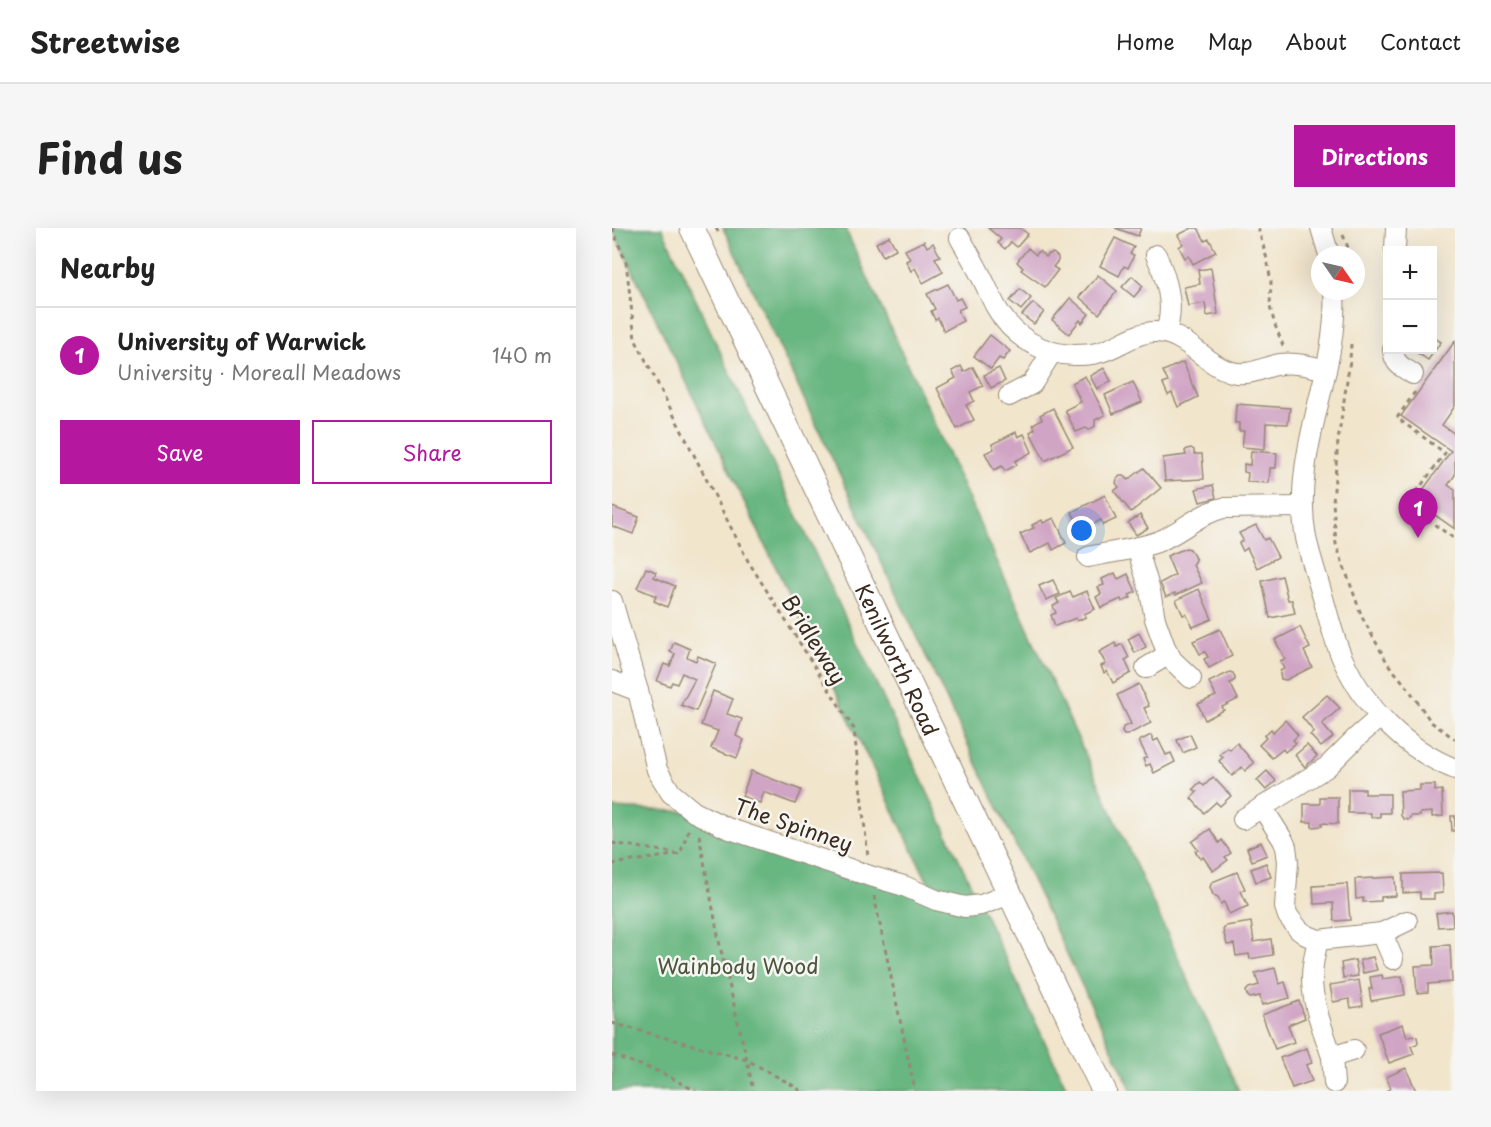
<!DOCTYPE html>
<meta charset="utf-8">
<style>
:root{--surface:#fff;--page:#f6f6f6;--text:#222;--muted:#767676;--line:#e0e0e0;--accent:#b5179e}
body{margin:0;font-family:"Playpen Sans",sans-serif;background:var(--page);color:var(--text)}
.controls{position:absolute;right:18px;top:18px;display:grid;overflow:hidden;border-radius:0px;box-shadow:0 6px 24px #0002}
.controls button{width:54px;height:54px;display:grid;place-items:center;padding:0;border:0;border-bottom:2px solid var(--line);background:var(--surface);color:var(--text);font:30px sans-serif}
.compass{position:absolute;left:699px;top:18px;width:54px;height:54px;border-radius:50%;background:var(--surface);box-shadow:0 6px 24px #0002;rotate:124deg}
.you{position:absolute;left:470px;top:303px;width:21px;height:21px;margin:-15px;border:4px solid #fff;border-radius:50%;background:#1a73e8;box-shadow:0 0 0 9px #1a73e833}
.badge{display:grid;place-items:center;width:39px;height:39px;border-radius:50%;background:var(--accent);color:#fff;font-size:20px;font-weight:700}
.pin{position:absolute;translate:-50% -50px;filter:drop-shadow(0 2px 3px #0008)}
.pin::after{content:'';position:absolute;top:32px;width:21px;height:18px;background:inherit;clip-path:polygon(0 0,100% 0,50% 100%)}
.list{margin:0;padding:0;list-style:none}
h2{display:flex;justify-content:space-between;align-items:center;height:78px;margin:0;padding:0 24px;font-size:26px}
h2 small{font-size:20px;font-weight:400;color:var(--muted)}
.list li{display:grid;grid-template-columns:39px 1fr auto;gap:18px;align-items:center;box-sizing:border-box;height:96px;padding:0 24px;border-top:2px solid var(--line)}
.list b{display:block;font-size:22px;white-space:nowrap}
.list p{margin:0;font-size:20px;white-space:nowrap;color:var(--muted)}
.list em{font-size:20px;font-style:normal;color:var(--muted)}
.actions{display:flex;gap:12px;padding:18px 24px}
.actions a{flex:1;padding:14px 0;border:2px solid var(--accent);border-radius:0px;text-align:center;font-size:21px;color:var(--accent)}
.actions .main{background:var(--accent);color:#fff}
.map{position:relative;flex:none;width:843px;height:863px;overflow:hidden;border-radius:0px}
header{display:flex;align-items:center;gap:36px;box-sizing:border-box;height:84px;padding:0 30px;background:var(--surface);border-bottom:2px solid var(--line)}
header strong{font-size:28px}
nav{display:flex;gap:33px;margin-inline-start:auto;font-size:21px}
.intro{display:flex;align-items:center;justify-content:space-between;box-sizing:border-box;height:144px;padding:0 36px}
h1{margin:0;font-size:42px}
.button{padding:15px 27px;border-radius:0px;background:var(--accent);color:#fff;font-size:21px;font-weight:700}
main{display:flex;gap:36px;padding:0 36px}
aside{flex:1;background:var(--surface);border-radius:0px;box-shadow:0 6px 24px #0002}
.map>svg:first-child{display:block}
.forest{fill:#68b680;stroke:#52704f;stroke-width:1.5}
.building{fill:#d0a4c4}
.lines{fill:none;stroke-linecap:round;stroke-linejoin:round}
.minor-casing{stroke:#968875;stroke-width:22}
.major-casing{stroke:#968875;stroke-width:26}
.path{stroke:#968875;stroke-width:3;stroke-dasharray:4.5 4.5;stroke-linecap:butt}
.minor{stroke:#fff;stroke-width:20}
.major{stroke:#fff;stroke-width:24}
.labels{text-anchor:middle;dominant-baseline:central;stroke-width:5;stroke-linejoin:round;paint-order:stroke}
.street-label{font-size:21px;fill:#3b2a1e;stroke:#f6f6f2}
.park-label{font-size:21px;fill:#4c553c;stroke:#f6f6f2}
</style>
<header>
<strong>Streetwise</strong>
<nav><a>Home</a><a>Map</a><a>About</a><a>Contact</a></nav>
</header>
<div class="intro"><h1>Find us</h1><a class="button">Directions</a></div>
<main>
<aside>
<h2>Nearby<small></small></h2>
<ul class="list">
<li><span class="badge">1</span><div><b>University of Warwick</b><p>University · Moreall Meadows</p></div><em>140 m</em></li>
</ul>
<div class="actions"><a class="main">Save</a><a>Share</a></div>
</aside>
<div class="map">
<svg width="843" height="863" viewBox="0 0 843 863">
<rect width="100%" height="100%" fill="#f6f6f2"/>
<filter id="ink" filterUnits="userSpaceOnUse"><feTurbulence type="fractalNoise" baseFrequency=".0167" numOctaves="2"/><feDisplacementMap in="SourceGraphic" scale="12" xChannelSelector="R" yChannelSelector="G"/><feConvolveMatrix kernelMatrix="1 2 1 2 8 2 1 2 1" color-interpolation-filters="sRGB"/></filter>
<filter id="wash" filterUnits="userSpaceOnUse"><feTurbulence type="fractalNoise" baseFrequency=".008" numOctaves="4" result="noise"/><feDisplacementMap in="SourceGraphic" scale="24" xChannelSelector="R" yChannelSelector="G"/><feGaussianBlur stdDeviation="1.35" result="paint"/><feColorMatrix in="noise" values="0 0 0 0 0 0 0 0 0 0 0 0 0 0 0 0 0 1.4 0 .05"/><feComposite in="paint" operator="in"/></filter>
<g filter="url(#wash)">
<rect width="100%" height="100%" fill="#f1e5cc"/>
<g class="forest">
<polygon points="0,0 50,0 456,863 0,863 0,580 82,584 324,671"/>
<polygon points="111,0 233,0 627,863 520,863"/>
</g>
<g id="blocks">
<g class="building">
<polygon points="376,0 408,0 416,6 405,19 399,14 393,21 386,15 389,11"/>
<polygon points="503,0 529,0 526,8"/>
<polygon points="580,0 586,0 593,13 597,11 604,24 581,36 577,28 573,30 567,19 571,16 566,7"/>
<polygon points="277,8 284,21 271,28 264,15"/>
<polygon points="503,10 522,19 518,26 522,27 516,40 512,38 507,48 488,38"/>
<polygon points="312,13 315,19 321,15 328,28 323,30 331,44 311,55 303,40 299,43 294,33 298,31 293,22"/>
<polygon points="416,20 424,27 427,23 434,29 437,26 441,25 446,29 446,33 441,39 446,42 433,59 409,42 411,40 405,34"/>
<polygon points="599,40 606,86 595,88 593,75 576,78 572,59 588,56 586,42"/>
<polygon points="486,47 505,63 487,86 467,69"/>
<polygon points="520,48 531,58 522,69 510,59"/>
<polygon points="336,56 344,72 348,70 353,79 346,82 351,93 332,103 326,90 323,92 319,83 323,81 315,66"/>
<polygon points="408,61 419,70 409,82 398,73"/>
<polygon points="458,70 477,86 470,95 468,92 457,106 440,92"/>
<polygon points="421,75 432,84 422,96 410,87"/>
<polygon points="378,107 398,123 391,132 387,130 379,141 362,128"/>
<polygon points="820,108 829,114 816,132 801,122 820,122"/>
<polygon points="843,113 843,178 830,197 843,206 843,247 836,257 843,262 843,301 803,273 839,223 789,188"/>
<polygon points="571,134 586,169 566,179 560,165 556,167 551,156 556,154 551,143"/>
<polygon points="349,138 352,144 361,139 371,158 358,164 362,173 354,177 362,192 345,201 325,160 344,150 340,143"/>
<polygon points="387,140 393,153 379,160 372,147"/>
<polygon points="492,140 499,153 485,161 478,148"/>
<polygon points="473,148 493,187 483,192 483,198 477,202 474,200 464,204 453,182 469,174 460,155"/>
<polygon points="521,154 530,174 501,186 493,167"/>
<polygon points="624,176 678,180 676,196 654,195 653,221 630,219 632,203 627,203 627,195 623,195"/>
<polygon points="441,180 461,219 433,233 418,204 423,201 421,196 430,191 428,187"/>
<polygon points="404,204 406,209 412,206 420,224 403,233 405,237 393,243 390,238 382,242 373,225 382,221 380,216"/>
<polygon points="579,220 582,222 582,226 590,226 592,251 553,253 551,230 574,227 573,223 575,221"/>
<polygon points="639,223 665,225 664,240 658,240 657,255 635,254 636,245 632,244 632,236 638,237"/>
<polygon points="532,240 549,260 519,284 502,263 507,259 504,255 505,251 508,248 513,248 516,252"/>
<polygon points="601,257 604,270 588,274 584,261"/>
<polygon points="493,267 504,291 491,297 489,292 469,302 460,284"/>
<polygon points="0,279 27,289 21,306 0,298"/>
<polygon points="528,287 536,300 524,307 516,295"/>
<polygon points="442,290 454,315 441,322 438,315 418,325 408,306 422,300 420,297 430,292 431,295"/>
<polygon points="644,297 652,312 656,310 666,329 645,340 635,320 631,323 627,315 631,312 627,305"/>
<polygon points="574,320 578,321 584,332 581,337 590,355 564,367 563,365 554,369 548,355 563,347 555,328"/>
<polygon points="34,340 44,344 42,349 63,358 55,379 42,373 44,368 25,360"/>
<polygon points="503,345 506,351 516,346 524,364 517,367 519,370 510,374 509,371 489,380 484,369 489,366 486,359 492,357 490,351"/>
<polygon points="670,348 676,372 680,372 683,385 658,390 650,353"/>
<polygon points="441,352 448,366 434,372 427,358"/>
<polygon points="587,361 600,391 581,399 574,386 571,387 564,372"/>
<polygon points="475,363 483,381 472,386 474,389 465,393 464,390 443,398 439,387 444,385 441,378 447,375 444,370 458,364 461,369"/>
<polygon points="688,399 698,420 692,423 700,439 674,452 669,451 668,447 668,443 672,441 668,433 673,431 663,412"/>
<polygon points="608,401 620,428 597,440 592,431 596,429 593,424 588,426 581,413"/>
<polygon points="527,405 534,419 523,425 516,411"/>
<polygon points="62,414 78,421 75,429 84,433 86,428 104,436 84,483 69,477 83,451 70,445 65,456 60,454 58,458 45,453 52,436 58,438 63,426 58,424"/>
<polygon points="503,415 505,419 510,416 517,430 513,432 519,445 501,455 495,443 492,445 489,438 494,436 487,424"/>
<polygon points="618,444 621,445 623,449 623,452 618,455 626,471 610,479 612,482 593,492 586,476 604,468 597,454"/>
<polygon points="527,456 537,478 532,480 539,495 515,507 512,507 510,504 511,499 519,496 505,467"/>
<polygon points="101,463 121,471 115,486 130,491 124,508 132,512 125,530 99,520 106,503 89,497"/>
<polygon points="715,467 728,480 710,496 721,509 709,519 698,507 702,504 690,489"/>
<polygon points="673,492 686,507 681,512 684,515 673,524 671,521 660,530 647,517 654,510 652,508 659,501 661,504"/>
<polygon points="578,506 584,519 571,525 565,512"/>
<polygon points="539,507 542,513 546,511 554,527 559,525 563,534 542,545 538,536 534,538 531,531 535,529 527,513"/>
<polygon points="625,515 642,535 633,543 630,539 620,548 607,533 611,529 608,526 616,520 618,522"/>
<polygon points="695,517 705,528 693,539 683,527"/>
<polygon points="139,543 189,562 183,576 152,564 148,575 130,568"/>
<polygon points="655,543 664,553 654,562 645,552"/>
<polygon points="601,549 619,568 608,578 604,574 592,585 579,570 585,564 581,561 588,554 592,558"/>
<polygon points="808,557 823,557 823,563 830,562 831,588 820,589 820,584 808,585 808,588 799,588 796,592 792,591 789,588 788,563 808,562"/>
<polygon points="736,561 753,561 753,566 778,566 778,585 768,585 768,589 759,589 759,585 736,585"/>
<polygon points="708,569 726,569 726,596 710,595 710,598 700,599 700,594 692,594 692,576 708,576"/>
<polygon points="839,588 843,588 843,603 840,603"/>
<polygon points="598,601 607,615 610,612 619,625 613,629 616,632 601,643 591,629 589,631 583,623 586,622 580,614"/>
<polygon points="649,614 655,627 640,633 635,620"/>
<polygon points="654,635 659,649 644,654 639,641"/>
<polygon points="625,644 633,661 629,663 636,678 617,686 612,674 609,676 606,669 601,667 598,659 600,654"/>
<polygon points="830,645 831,665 822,666 822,671 808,671 808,664 791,665 791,646"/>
<polygon points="783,649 784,668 769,669 769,673 751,674 751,670 744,671 743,651"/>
<polygon points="735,656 738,692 722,693 721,675 702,676 701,658"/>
<polygon points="840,683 841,698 826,699 824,685"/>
<polygon points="639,694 642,714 659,711 661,727 638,731 637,726 624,728 622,716 615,717 611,702 614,698"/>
<polygon points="838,717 840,754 816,756 816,764 805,765 803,738 822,737 821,718"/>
<polygon points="761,729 765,742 751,745 748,732"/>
<polygon points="743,732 746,748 731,750 729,735"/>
<polygon points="663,740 667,756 673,754 678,770 650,777 648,768 638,770 635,767 634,763 637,760 647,757 643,745"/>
<polygon points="770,747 771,751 790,748 793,767 759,773 757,761 760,761 758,749"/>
<polygon points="747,752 751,778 739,780 737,771 721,774 718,757"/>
<polygon points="687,773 693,790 676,797 682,814 663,821 650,787"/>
<polygon points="791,796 795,809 801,807 805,809 806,814 805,816 799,818 802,826 777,835 766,805"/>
<polygon points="695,820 700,835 694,837 700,853 680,860 668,830"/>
<polygon points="794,840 804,863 774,863 779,860 774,849"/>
</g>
</g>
</g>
<g filter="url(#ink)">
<use href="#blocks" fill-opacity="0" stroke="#968875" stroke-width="1.5"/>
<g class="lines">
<g class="minor-casing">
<g id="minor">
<polyline points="709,0 717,27"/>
<path d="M348,10C355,22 362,34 368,46C374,57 378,68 384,79C400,108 429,126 462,127C469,127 477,127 485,125C505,121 523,103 544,104C576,105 592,137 620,144C639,149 652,138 669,136C684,134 700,138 714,142"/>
<polyline points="783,22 784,0"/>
<path d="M544,27C555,51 564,80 553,105"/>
<path d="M722,63C726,124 700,182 693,242C690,264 690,288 694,310C698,328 704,346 709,363C716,386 721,410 731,432C754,481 793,521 843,541"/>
<path d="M781,122C783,137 789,138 801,146"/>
<polyline points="397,168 420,156 440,124"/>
<polyline points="525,319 538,363 543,391 553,419 560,432 579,450"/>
<path d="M476,329C499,324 522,322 545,314C568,305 586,286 611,280L691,279"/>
<polyline points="0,373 26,463 45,542 59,565 82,584 115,600 258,648 292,658 324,672 353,679 369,677 398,666"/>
<polyline points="534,440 557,426"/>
<polyline points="0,453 26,463"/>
<polyline points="650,579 671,612 674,619 676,634 673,679 676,688 687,702 694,707 706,712 770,705"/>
<polyline points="631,591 715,539 744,510 768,489"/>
<path d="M706,712C703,724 700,737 700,750C700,777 712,804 720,829"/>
<polyline points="781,731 770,705 795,693"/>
<polyline points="722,855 720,829 742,822"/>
</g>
</g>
<g class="major-casing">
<g id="major">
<path id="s1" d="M80,0L492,863"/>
</g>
</g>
<g class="path">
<polyline points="0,0 14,34 23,111 136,333 242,501 256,629"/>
<polyline points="104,0 108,7"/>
<polyline points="646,0 655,31 659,54 658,79 663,97 672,120"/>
<polyline points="731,7 739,27"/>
<polyline points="739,116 738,132 726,213 721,274 724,316 750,389 776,436 796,460 819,494 843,511"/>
<polyline points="803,164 785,190 833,225 795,277 843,311"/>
<polyline points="87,607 108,718 135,832 141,863"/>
<polyline points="0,615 63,625"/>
<polyline points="0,636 68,626 77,600"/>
<polyline points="262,668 303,863"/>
<polyline points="0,795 135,832 182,858 189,863"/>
<polyline points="0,827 48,844 84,863"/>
</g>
<use href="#minor" class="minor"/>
<use href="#major" class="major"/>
</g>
</g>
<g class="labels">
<g class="street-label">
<text transform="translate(203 411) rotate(58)">Bridleway</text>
<text stroke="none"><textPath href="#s1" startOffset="478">Kenilworth Road</textPath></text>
<text transform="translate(182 596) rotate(19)">The Spinney</text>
</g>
<g class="park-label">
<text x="126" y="737">Wainbody Wood</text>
</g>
</g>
</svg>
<div class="controls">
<button>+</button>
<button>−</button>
</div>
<svg class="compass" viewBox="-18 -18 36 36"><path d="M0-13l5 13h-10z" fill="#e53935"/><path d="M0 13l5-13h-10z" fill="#767676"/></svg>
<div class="you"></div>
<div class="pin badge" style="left:806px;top:310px">1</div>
</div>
</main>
